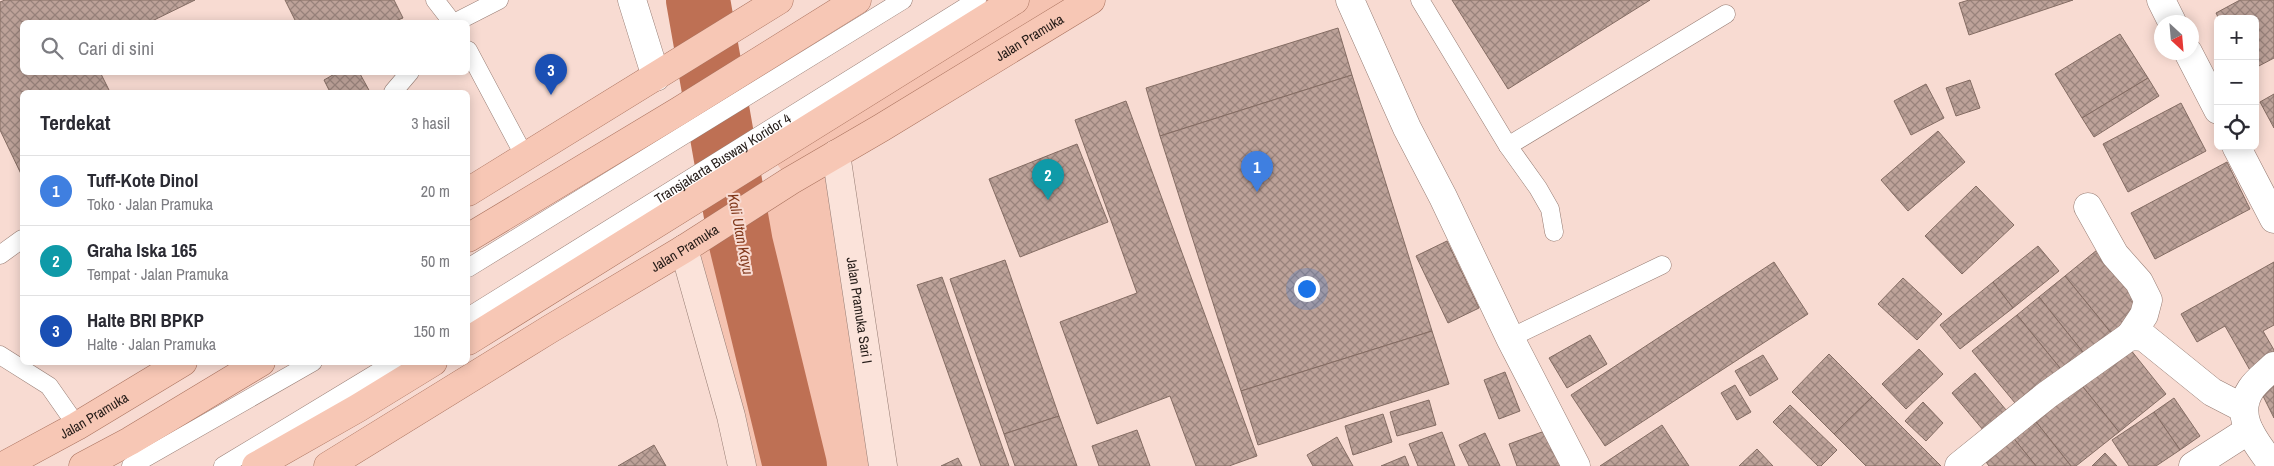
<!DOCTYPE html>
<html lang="id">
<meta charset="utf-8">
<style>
:root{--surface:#fff;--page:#f2f2f3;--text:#2b2b33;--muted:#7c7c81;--line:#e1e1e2;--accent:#0b8043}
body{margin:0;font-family:"Archivo Narrow",sans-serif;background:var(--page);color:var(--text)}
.controls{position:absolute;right:15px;top:15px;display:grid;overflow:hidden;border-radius:8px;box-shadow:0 2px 12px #0003}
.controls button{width:45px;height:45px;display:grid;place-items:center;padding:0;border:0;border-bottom:1px solid var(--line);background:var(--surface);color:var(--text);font:25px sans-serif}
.compass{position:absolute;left:2154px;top:15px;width:45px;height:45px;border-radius:50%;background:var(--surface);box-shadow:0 2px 12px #0003;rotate:154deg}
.you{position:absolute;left:1306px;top:288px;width:18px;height:18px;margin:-12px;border:4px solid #fff;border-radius:50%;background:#1a73e8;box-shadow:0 0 0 8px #1a73e833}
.badge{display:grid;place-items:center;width:32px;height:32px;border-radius:50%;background:var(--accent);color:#fff;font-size:16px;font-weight:700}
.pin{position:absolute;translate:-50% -41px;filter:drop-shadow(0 1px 2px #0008)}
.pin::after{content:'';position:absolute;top:26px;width:18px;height:15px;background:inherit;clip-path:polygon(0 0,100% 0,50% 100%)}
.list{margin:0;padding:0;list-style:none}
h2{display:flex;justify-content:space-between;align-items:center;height:65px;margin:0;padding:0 20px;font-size:21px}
h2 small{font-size:16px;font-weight:400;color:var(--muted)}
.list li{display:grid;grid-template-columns:32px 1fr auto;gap:15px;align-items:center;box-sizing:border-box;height:70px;padding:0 20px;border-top:1px solid var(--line)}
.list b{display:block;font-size:19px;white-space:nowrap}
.list p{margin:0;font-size:16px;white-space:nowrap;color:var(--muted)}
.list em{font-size:16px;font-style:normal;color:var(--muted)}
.icon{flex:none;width:28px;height:28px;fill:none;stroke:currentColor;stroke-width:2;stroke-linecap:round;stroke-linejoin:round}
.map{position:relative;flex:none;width:2274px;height:466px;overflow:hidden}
.search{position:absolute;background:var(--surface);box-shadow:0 2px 12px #0003;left:20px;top:20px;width:450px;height:55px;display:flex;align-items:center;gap:12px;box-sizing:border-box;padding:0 18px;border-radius:8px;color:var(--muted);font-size:19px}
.panel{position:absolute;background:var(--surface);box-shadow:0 2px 12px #0003;left:20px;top:90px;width:450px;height:275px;border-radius:8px}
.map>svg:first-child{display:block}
.grass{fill:#f5c3b1}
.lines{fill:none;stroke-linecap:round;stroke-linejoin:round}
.river{stroke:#be7054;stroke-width:64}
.building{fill:url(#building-cross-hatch);stroke:#846c63}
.lane-casing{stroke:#967c73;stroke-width:19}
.street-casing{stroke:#967c73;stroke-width:29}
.secondary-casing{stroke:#967c73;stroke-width:29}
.primary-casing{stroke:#aa725e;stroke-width:29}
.lane{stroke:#fff;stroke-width:18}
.street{stroke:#fff;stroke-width:28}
.secondary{stroke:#fbe3da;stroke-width:28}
.primary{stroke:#f7c7b5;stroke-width:28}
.labels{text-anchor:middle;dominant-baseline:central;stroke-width:4;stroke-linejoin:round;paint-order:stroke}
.street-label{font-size:14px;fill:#231a16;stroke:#f8dbd2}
.water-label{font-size:15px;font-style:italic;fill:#80371a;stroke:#f8dbd2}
</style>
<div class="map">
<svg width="2274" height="466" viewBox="0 0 2274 466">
<defs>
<pattern id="building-cross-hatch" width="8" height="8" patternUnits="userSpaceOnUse" patternTransform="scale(1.25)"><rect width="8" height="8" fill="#bda299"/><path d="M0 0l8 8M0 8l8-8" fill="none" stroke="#99837c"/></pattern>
</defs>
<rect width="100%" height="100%" fill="#f8dbd2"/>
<polygon class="grass" points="1015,0 1091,0 836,154 891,466 743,466 691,252 790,181 769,154"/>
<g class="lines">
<polyline class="river" points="698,0 741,244 795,466"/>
</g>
<g class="building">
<polygon points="5,0 195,0 150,22 22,22 22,72 100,72 110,92 22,92 22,176 0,130 0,2"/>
<polygon points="285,0 394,0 403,18 393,22 296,22"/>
<polygon points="1452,0 1650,0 1508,89"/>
<polygon points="1969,0 2073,0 1969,35 1959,3"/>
<polygon points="2240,0 2274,0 2274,58 2255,68 2255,19 2219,19 2216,13"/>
<polygon points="1338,28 1352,75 1160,136 1146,88"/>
<polygon points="2120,34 2148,78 2082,118 2055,74"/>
<polygon points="338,72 359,72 370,92 330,92 324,80"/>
<polygon points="1352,75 1432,331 1241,391 1160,136"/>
<polygon points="2148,78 2159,96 2094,137 2082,118"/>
<polygon points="1970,80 1980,108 1956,116 1946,88"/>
<polygon points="1926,84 1944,118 1911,135 1894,101"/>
<polygon points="2274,94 2274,128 2260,102"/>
<polygon points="1126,101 1257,456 1229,466 1196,466 1170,396 1097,424 1060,322 1137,293 1075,120"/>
<polygon points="2181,103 2206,151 2128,192 2103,144"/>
<polygon points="1938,131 1965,162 1908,211 1881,180"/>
<polygon points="1077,144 1108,222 1020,257 989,179"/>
<polygon points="2227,162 2250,209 2155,259 2131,213"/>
<polygon points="1976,186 2014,225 1962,274 1925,236"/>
<polygon points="1447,241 1479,308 1448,323 1416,256"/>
<polygon points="2038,246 2059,271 2013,308 1993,282"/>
<polygon points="2097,250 2145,308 2112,334 2065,276"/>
<polygon points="1005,260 1059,416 1004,434 950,279"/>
<polygon points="1774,262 1808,314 1605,446 1571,395"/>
<polygon points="2274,262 2274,325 2263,331 2274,350 2274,359 2251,372 2225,326 2197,342 2181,314"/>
<polygon points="2065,276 2112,334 2086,356 2039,297"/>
<polygon points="942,277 1009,466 981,466 917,285"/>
<polygon points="1903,278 1942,314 1917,340 1878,304"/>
<polygon points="1993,282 2013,308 1960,349 1940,325"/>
<polygon points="2039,297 2086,356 2064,373 2017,315"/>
<polygon points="2017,315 2064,373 2020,409 1972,351"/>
<polygon points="1432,331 1449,384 1258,445 1241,391"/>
<polygon points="1590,335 1607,364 1567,388 1549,358"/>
<polygon points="2126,344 2166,394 2119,432 2079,382"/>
<polygon points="1919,349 1943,374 1906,409 1882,384"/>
<polygon points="1829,354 1872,397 1834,434 1792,392"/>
<polygon points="1763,355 1778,379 1750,396 1735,371"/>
<polygon points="1505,372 1520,411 1499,419 1484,380"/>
<polygon points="1975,373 2012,417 1989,437 1952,393"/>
<polygon points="2079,382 2119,432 2076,466 2071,466 2033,418"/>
<polygon points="2274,384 2274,418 2261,392"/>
<polygon points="1735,385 1751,412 1737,420 1721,393"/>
<polygon points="1872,397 1941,466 1866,466 1834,434"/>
<polygon points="2174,398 2200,436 2180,450 2154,412"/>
<polygon points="1429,400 1436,425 1397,436 1390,412"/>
<polygon points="1923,402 1943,423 1926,441 1905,421"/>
<polygon points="1790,405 1837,450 1821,466 1818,466 1773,422"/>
<polygon points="2154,412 2180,450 2156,466 2129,466 2112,440"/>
<polygon points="1383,414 1392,442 1353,455 1345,426"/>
<polygon points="1059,416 1077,466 1015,466 1004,434"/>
<polygon points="2033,418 2071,466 2036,466 2011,435"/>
<polygon points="1662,425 1689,466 1600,466"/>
<polygon points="1553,428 1567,466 1517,466 1509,444"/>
<polygon points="1137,430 1150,466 1099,466 1092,446"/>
<polygon points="1442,432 1455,466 1418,466 1409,444"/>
<polygon points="1485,433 1500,466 1469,466 1459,445"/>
<polygon points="2011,435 2036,466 1989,466 1983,458"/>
<polygon points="1337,437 1353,466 1313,466 1307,455"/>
<polygon points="654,445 666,466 618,466"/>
<polygon points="1757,449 1773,466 1739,466"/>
<polygon points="2105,453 2117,466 2092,466"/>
<polygon points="1405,456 1409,466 1381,466"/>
<polygon points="958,458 962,466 941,466"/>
</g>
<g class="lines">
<g class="lane-casing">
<g id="lane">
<polyline points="435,0 452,22"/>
<polyline points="1420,0 1508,146 1538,188 1550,209 1554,232"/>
<polyline points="456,22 499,0"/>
<polyline points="468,50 525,157"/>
<polyline points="393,92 410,72"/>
<polyline points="1508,146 1726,14"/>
<polyline points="0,255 22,239"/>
<polyline points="468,268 903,0"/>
<path id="s1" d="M468,317L977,0"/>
<polyline points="1510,338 1662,265"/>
<polyline points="0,355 49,386 77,426"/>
<polyline points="131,466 313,362"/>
<polyline points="223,466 395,362"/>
</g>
</g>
<g class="street-casing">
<g id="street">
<polyline points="632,0 656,77"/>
<polyline points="1350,0 1407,128 1443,197 1510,338 1576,466"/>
<polyline points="2161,0 2172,22"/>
<polyline points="2188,52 2218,110"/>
<polyline points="2236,146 2274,219"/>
<polyline points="2088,207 2115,255 2139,282 2148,300 2144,315 2130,336"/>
<polyline points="1959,466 2047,395 2130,336 2144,337 2212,392 2243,408"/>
<polyline points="2193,466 2249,430"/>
<path d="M2273,466C2257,443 2232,417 2251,389C2257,380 2267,373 2274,366"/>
</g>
</g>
<g class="secondary-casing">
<g id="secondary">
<path id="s2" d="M836,154L883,466"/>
<polyline points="684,249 731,416 742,466"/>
</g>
</g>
<g class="primary-casing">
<g id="primary">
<polyline points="468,192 779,0"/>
<polyline points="468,238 679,111 857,0"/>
<polyline points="468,341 1015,0"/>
<path id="s3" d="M3,466L77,426L183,362"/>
<polyline points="83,466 130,441 261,362"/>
<polyline points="256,466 358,408 433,362"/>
<path id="s4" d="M328,466L550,329L684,249L790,181L881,128L1091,0"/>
</g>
</g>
<use href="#lane" class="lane"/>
<use href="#street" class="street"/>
<use href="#secondary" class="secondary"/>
<use href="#primary" class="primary"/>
</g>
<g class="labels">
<g class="street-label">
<text stroke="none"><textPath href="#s4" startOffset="822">Jalan Pramuka</textPath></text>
<text stroke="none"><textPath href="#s1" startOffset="300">Transjakarta Busway Koridor 4</textPath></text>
<text stroke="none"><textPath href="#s4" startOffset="418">Jalan Pramuka</textPath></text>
<text stroke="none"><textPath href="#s2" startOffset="158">Jalan Pramuka Sari I</textPath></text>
<text stroke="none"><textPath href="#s3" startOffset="104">Jalan Pramuka</textPath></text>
</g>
<g class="water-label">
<text transform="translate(741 234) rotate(79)">Kali Utan Kayu</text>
</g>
</g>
</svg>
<div class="controls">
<button>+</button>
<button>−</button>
<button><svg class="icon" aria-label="locate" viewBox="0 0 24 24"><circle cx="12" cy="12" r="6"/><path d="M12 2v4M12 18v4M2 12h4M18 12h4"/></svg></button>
</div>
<svg class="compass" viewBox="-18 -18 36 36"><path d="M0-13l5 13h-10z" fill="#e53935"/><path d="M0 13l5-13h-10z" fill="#7c7c81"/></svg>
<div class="you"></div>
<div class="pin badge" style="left:1257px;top:192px;background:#3f7fe0">1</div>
<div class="pin badge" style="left:1048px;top:200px;background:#0f9aa8">2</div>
<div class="pin badge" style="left:551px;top:95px;background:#1a4fb4">3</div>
<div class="search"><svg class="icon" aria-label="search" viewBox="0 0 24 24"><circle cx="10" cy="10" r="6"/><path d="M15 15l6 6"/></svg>Cari di sini</div>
<section class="panel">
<h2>Terdekat<small>3 hasil</small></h2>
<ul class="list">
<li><span class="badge" style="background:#3f7fe0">1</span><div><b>Tuff-Kote Dinol</b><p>Toko · Jalan Pramuka</p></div><em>20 m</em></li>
<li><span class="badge" style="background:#0f9aa8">2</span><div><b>Graha Iska 165</b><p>Tempat · Jalan Pramuka</p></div><em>50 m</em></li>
<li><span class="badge" style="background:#1a4fb4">3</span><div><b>Halte BRI BPKP</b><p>Halte · Jalan Pramuka</p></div><em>150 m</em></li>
</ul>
</section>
</div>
